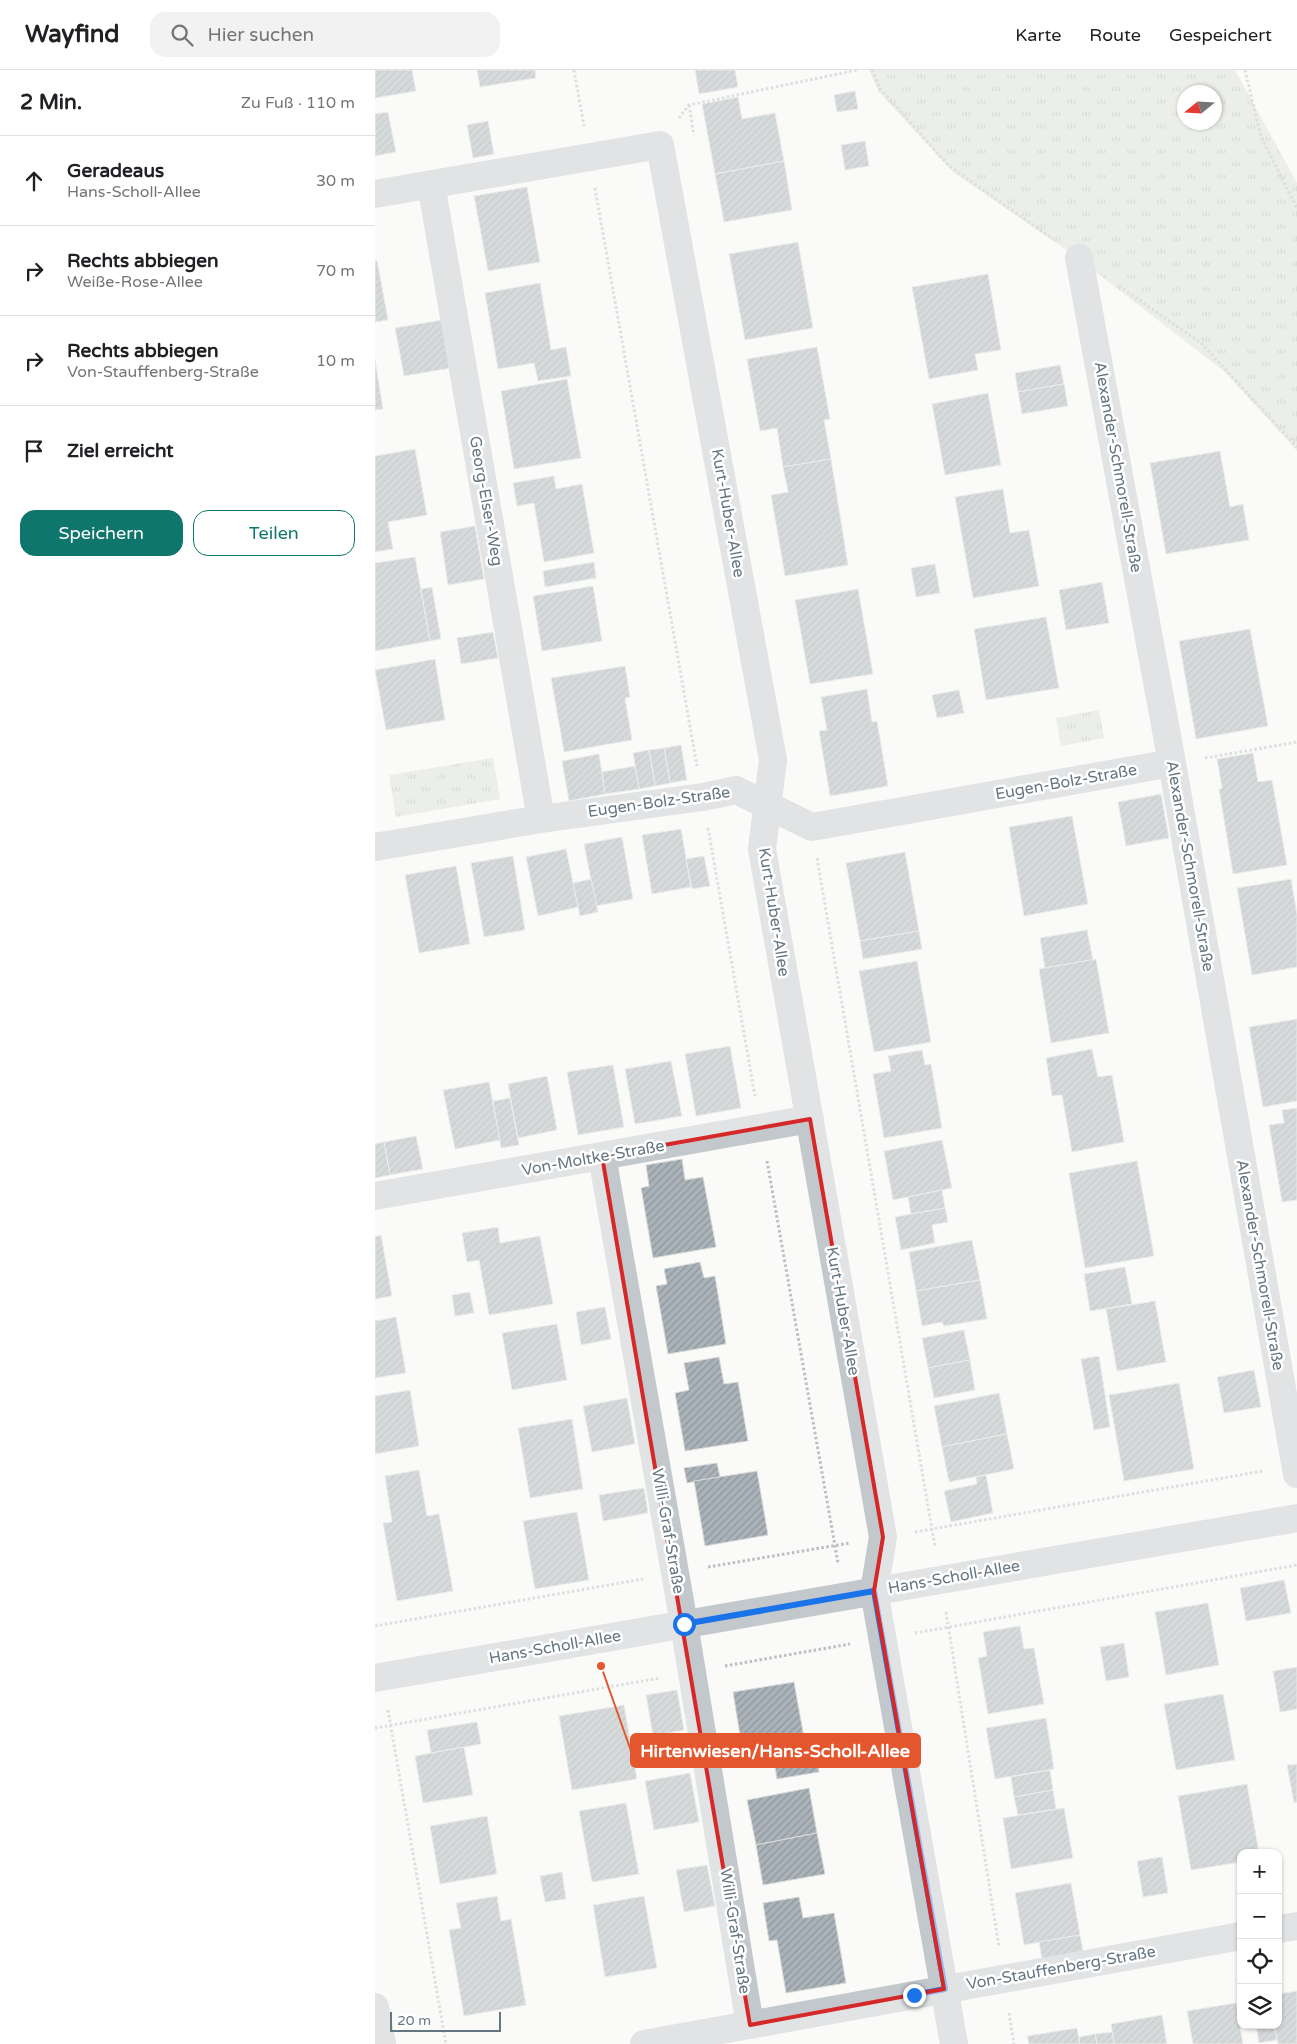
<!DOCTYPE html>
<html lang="de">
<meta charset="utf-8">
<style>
:root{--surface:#fff;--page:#f2f2f2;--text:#202124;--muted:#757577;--line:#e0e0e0;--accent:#0f766e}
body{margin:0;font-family:"Varela Round",sans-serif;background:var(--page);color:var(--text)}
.controls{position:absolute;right:15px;bottom:15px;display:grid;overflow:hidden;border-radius:10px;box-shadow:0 1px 4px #0004}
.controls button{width:45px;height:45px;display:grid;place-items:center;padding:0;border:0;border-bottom:1px solid var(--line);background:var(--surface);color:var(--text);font:25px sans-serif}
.compass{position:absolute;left:802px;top:15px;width:45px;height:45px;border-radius:50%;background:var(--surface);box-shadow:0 1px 4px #0004;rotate:252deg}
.scale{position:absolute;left:15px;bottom:12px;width:111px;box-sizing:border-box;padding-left:5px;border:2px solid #657683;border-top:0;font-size:14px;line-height:18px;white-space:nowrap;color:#657683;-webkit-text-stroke:4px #fff;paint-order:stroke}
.stop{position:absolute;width:15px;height:15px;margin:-11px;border:4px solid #1a73e8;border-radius:50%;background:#fff}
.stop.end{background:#1a73e8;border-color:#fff;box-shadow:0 1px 5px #0008}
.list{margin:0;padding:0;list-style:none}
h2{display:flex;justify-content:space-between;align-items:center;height:65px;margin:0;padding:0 20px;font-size:21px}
h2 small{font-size:16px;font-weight:400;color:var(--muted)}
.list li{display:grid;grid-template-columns:32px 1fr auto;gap:15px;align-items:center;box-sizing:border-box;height:90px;padding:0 20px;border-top:1px solid var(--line)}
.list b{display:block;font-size:19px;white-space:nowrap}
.list p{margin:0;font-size:16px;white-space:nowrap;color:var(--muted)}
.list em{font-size:16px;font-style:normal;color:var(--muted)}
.actions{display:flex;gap:10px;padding:15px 20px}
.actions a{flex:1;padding:11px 0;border:1px solid var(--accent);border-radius:15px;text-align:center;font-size:18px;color:var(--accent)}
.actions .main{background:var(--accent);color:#fff}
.icon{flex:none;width:28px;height:28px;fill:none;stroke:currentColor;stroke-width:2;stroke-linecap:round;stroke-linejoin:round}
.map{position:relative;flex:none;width:922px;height:1974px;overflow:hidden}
header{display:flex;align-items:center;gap:30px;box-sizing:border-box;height:70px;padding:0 25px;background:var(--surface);border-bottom:1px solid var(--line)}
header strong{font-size:24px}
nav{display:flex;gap:28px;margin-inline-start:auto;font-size:18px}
.search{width:350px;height:45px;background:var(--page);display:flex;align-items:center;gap:12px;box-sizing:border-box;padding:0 18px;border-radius:15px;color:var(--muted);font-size:19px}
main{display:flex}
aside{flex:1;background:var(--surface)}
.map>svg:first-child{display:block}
.grass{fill:url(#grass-tufts);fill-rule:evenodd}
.building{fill:url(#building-hatch);stroke:#dcdcda}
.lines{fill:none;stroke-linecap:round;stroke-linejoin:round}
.path{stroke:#bbbfc2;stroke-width:3;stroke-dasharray:2.5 2.5;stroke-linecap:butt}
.minor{stroke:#c3c8cc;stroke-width:28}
.route{stroke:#1a73e8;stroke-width:6}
.marked{fill:none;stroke:#d62828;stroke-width:4;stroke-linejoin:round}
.labels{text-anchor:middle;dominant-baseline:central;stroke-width:5;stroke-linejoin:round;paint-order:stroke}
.street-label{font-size:16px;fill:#657683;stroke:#fff}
.leader{fill:none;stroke:#e4572e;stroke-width:2}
.callout-dot{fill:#e4572e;stroke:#fff;stroke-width:2}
.callout{fill:#e4572e;stroke:#e4572e;stroke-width:2}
.callout-label{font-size:18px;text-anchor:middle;font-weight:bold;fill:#fff}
</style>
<header>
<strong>Wayfind</strong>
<div class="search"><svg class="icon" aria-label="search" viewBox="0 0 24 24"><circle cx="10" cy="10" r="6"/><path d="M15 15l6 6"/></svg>Hier suchen</div>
<nav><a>Karte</a><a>Route</a><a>Gespeichert</a></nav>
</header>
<main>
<aside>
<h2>2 Min.<small>Zu Fuß · 110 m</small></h2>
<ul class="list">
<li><svg class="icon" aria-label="ahead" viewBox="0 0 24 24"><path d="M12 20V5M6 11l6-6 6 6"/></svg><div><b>Geradeaus</b><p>Hans-Scholl-Allee</p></div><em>30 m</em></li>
<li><svg class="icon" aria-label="right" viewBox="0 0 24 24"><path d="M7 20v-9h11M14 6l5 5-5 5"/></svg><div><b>Rechts abbiegen</b><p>Weiße-Rose-Allee</p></div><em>70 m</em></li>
<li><svg class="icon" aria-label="right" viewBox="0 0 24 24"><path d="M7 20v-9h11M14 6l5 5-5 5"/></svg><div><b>Rechts abbiegen</b><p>Von-Stauffenberg-Straße</p></div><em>10 m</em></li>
<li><svg class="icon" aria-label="arrive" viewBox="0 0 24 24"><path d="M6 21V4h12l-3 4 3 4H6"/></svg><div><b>Ziel erreicht</b></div></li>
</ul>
<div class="actions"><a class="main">Speichern</a><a>Teilen</a></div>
</aside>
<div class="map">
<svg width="922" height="1974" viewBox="0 0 922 1974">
<defs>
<pattern id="grass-tufts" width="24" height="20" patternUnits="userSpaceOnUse" patternTransform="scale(1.25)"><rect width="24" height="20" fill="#dadfd7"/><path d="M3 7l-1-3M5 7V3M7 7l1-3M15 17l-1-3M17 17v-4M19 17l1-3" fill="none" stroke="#b4b9b4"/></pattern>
<pattern id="building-hatch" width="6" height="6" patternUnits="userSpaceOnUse" patternTransform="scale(1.25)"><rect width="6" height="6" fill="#aab3b9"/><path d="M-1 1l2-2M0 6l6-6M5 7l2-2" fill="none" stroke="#8e969c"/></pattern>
</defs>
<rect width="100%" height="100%" fill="#fafaf8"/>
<g class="grass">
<path d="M494,0H860L922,113V381L850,302L703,188L578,102L504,22ZM809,22H839V52H809Z"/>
<polygon points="724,640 729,668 686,676 681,648"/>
<polygon points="118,688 125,729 21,747 14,705"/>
</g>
<g class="building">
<polygon points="0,0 37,0 41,21 0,28"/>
<polygon points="102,0 160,0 161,8 105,17"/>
<polygon points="320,0 360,0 363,17 324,24"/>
<polygon points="480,21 483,39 462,42 459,25"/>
<polygon points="363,27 367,49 400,43 409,91 340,104 327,34"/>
<polygon points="13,42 21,82 0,86 0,44"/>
<polygon points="113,51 119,84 98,88 92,55"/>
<polygon points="490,71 494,96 470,100 466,75"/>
<polygon points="409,91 417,140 349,152 340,104"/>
<polygon points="152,117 165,192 113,201 99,126"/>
<polygon points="423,172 438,258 370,270 354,184"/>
<polygon points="2,190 13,250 0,252 0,191"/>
<polygon points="613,204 626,280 600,284 603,300 554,309 537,217"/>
<polygon points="165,213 176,280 191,277 196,306 163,311 159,293 123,299 110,223"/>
<polygon points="67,250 76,298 29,306 20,258"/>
<polygon points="442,277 455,349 449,350 456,389 408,397 402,358 385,361 372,289"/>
<polygon points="0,289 8,339 0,340"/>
<polygon points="685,295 689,314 643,322 640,303"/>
<polygon points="192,309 206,388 139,399 126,321"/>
<polygon points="689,314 693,336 647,344 643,322"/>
<polygon points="613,323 626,395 570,405 557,334"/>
<polygon points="40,379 52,445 13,452 18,479 0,482 0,386"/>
<polygon points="845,381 855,437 868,434 874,470 791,484 775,393"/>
<polygon points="456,389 473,495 410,506 396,425 413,422 408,397"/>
<polygon points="179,406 181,419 207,414 219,483 169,492 159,433 142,436 138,413"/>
<polygon points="628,419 635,463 654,460 664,516 598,528 580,427"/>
<polygon points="100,456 109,509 73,515 65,462"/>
<polygon points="40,487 55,571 0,581 0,493"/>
<polygon points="219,492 221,508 170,517 168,501"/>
<polygon points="560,494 565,523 541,527 536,498"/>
<polygon points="727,512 734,553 691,560 684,520"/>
<polygon points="218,516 227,571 167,581 158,526"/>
<polygon points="57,517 66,569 55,571 46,519"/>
<polygon points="483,519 498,604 435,614 420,530"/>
<polygon points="671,547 684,618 611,630 599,559"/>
<polygon points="875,559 893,656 821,669 804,571"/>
<polygon points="118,562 123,588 86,594 82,568"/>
<polygon points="60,589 70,650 11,660 0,600"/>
<polygon points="250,596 255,627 250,628 257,670 189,682 176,608"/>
<polygon points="492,619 497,652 502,651 513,716 455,726 444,661 452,660 446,627"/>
<polygon points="584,620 589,643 562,648 557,625"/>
<polygon points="306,675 312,710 295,713 289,678"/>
<polygon points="289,678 295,713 280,716 274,680"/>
<polygon points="274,680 280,716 264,719 258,683"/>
<polygon points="878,683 883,712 897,710 912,795 858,804 844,719 847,718 842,689"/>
<polygon points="224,684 230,724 194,731 187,691"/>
<polygon points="260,696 264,719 230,724 227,702"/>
<polygon points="786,724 794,768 751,776 743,732"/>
<polygon points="697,746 713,834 649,846 634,757"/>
<polygon points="306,759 316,817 277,824 267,765"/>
<polygon points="247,767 258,829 221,836 209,774"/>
<polygon points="191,779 203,837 163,846 151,787"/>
<polygon points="530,782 544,861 485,871 471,793"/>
<polygon points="138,786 150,860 109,867 96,793"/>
<polygon points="329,786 335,816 317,819 311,789"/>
<polygon points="81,796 95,874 44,883 30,805"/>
<polygon points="216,809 223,842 205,846 198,813"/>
<polygon points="916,809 922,844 922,897 877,905 862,818"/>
<polygon points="712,860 718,890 670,898 665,868"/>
<polygon points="544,861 547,879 488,889 485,871"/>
<polygon points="721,889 734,963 676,973 664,899"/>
<polygon points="542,891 556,972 499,982 484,901"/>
<polygon points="922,949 922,1031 888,1037 874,957"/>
<polygon points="355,976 366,1038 321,1046 310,984"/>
<polygon points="717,979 723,1007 737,1005 749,1072 697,1082 687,1025 677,1026 671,988"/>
<polygon points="547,980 550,995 556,994 567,1058 509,1068 498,1004 516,1001 513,986"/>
<polygon points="296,991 307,1046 260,1054 250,999"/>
<polygon points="238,995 249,1057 203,1065 192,1002"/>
<polygon points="172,1006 182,1060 143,1068 133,1014"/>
<polygon points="114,1012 125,1070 80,1079 68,1020"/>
<polygon points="135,1028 144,1075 126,1078 118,1031"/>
<polygon points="922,1038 922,1130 907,1132 894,1055 909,1053 907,1040"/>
<polygon points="41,1066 48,1099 15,1105 9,1072"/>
<polygon points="567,1070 577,1118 518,1130 509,1081"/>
<polygon points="9,1072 15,1105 0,1108 0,1074"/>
<polygon points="307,1089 310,1110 328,1107 341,1177 278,1188 266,1118 274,1116 271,1095"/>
<polygon points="762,1091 779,1186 710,1198 694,1103"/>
<polygon points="567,1120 570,1138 536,1144 533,1127"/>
<polygon points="570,1138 573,1152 557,1155 560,1173 526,1180 520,1147"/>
<polygon points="123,1157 125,1173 165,1166 178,1234 114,1245 104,1190 92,1192 87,1163"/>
<polygon points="6,1165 17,1226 0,1229 0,1167"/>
<polygon points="597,1170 605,1210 541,1221 534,1182"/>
<polygon points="325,1192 329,1208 340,1206 351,1274 293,1284 281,1216 292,1214 289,1199"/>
<polygon points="750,1197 757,1234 715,1241 709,1204"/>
<polygon points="605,1210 612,1249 569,1256 567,1252 547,1256 541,1221"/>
<polygon points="95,1222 99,1243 80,1246 77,1225"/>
<polygon points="780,1231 791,1292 742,1301 731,1239"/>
<polygon points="230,1237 236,1269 206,1275 201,1242"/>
<polygon points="21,1247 31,1303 0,1308 0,1251"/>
<polygon points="182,1254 192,1310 137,1320 127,1263"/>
<polygon points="589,1260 595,1290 553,1298 547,1268"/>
<polygon points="724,1286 735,1357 719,1360 706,1289"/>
<polygon points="344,1287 349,1314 363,1312 373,1371 310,1381 300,1323 314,1320 309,1293"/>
<polygon points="595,1290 600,1320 559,1328 553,1298"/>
<polygon points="879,1300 886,1337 849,1343 842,1307"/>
<polygon points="804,1313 819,1399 749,1411 734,1325"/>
<polygon points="35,1320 44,1376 0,1384 0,1326"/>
<polygon points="624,1323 632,1364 567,1377 559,1336"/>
<polygon points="252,1328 260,1374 217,1382 208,1336"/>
<polygon points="197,1349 208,1419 155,1428 143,1358"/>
<polygon points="632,1364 639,1399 574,1412 567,1377"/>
<polygon points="342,1393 345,1407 312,1413 309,1398"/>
<polygon points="44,1400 52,1446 64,1444 78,1521 22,1531 8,1453 17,1452 10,1406"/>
<polygon points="382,1401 393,1465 330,1476 319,1411"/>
<polygon points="611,1405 618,1443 576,1452 569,1421 602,1414 601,1407"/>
<polygon points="269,1418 273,1443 228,1451 224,1425"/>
<polygon points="202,1442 214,1510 160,1519 148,1451"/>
<polygon points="909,1510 916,1543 871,1551 865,1518"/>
<polygon points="833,1533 844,1595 791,1605 780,1542"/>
<polygon points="645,1556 649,1579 659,1578 669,1634 613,1644 603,1588 612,1586 608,1562"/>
<polygon points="749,1573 754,1607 731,1611 725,1577"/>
<polygon points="922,1597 922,1639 905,1642 898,1601"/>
<polygon points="419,1612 430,1673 368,1684 358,1622"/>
<polygon points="302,1620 309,1660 278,1666 271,1625"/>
<polygon points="848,1624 860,1690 801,1700 789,1634"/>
<polygon points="249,1635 262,1709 197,1720 184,1646"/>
<polygon points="671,1648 679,1699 620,1709 611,1658"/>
<polygon points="102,1652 106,1674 56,1683 52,1660"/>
<polygon points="439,1673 444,1702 402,1709 397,1680"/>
<polygon points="89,1677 98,1725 48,1733 40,1686"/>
<polygon points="922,1694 922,1732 919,1733 912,1695"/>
<polygon points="675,1700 678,1720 639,1727 636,1707"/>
<polygon points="315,1703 324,1752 279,1760 270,1711"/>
<polygon points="872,1714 884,1783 866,1783 866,1792 816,1800 803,1726"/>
<polygon points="434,1718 442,1763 381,1775 372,1730"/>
<polygon points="678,1720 681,1739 643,1745 639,1727"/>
<polygon points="251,1733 264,1804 217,1812 204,1741"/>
<polygon points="689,1738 698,1788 636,1799 628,1748"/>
<polygon points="112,1746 122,1804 65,1814 55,1756"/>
<polygon points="442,1763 450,1804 388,1815 381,1775"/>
<polygon points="787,1787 793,1823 768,1827 762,1791"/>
<polygon points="332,1795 340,1836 309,1842 301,1800"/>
<polygon points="187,1802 191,1829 170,1832 165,1806"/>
<polygon points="696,1813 705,1865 649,1875 640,1823"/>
<polygon points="122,1826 126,1851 136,1849 151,1935 89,1946 74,1860 86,1858 81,1833"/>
<polygon points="269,1826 282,1898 230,1907 218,1835"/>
<polygon points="424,1827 428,1848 459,1843 471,1913 411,1923 402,1870 394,1871 388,1833"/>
<polygon points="705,1865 708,1881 667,1889 664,1872"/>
<polygon points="922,1921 922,1974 903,1974 899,1955 903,1955 903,1924"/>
<polygon points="861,1933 868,1974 818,1974 812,1941"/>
<polygon points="787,1945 792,1974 739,1974 736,1954"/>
<polygon points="881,1955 899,1955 902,1970 884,1973"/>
<polygon points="702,1958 705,1974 654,1974 652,1966"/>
<polygon points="737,1962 739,1974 722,1974 720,1964"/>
<polygon points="720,1964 722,1974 705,1974 704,1967"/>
</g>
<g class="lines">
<g class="path">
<polyline points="199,0 209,56"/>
<polyline points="497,0 504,17 573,95 678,169"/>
<polyline points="870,0 886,67 922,138"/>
<polyline points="314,35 319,65"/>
<polyline points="304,48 314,35 482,0"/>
<polyline points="220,118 322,696"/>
<polyline points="744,216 826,273 922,377"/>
<polyline points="830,688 922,672"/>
<polyline points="333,758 380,1026"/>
<polyline points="442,788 560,1477"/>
<polyline points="392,1091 463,1493"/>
<polyline points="540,1462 888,1401"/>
<polyline points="333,1497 475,1473"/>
<polyline points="571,1542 624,1877"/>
<polyline points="0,1556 268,1509"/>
<polyline points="540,1563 922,1495"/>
<polyline points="350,1596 475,1574"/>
<polyline points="13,1640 71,1974"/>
<polyline points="0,1658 285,1608"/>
<polyline points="634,1943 639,1974"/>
</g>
<g class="minor">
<polyline points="56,114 166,749"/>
<polyline points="0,124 285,75 398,690 387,779 508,1467 499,1521 579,1974"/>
<polyline points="704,188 797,693 922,1404"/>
<polyline points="0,777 166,749 328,727 361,720 437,757 797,693"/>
<polyline points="227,1086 309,1554 375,1955"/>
<polyline points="0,1126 435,1049"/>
<polyline points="0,1608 922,1448"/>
<polyline points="903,1859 922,1856"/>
<polyline points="0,1937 7,1974"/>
<polyline points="269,1974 866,1866"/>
</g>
</g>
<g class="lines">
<polyline class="route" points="309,1554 499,1521 570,1919 539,1925"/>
</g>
<path d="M0 0H922V1974H0ZM435,1049L508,1467L499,1521L569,1919L375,1955L227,1086Z" fill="#fafaf8" fill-opacity=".55" fill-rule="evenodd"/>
<path class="marked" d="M435,1049L508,1467L499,1521L569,1919L375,1955L227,1086Z"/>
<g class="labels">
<g class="street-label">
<text transform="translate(743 397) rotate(80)">Alexander-Schmorell-Straße</text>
<text transform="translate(111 431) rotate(80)">Georg-Elser-Weg</text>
<text transform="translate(353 443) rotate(80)">Kurt-Huber-Allee</text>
<text transform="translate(691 712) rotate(-10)">Eugen-Bolz-Straße</text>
<text transform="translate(284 732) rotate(-8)">Eugen-Bolz-Straße</text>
<text transform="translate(815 796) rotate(80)">Alexander-Schmorell-Straße</text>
<text transform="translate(399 842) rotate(81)">Kurt-Huber-Allee</text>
<text transform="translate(218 1088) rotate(-10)">Von-Moltke-Straße</text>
<text transform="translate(885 1195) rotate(80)">Alexander-Schmorell-Straße</text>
<text transform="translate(468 1241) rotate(80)">Kurt-Huber-Allee</text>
<text transform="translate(293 1461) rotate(80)">Willi-Graf-Straße</text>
<text transform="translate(579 1507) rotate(-10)">Hans-Scholl-Allee</text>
<text transform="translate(180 1577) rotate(-10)">Hans-Scholl-Allee</text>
<text transform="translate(360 1861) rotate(81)">Willi-Graf-Straße</text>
<text transform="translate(686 1898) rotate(-10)">Von-Stauffenberg-Straße</text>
</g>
</g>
<path class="leader" d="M226 1596L256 1681"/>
<circle class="callout-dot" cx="226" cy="1596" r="5"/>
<rect class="callout" x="256" y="1664" width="289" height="33" rx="5"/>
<g class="callout-label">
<text x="400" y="1687">Hirtenwiesen/Hans-Scholl-Allee</text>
</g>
</svg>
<div class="controls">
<button>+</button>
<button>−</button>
<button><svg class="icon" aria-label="locate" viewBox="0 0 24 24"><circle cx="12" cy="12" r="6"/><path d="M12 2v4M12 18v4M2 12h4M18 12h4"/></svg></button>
<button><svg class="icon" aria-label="layers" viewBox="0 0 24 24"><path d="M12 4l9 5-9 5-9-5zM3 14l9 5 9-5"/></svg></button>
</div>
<svg class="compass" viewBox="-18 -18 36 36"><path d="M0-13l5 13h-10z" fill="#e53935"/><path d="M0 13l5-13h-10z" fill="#757577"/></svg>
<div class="scale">20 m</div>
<div class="stop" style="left:309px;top:1554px"></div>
<div class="stop end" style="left:539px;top:1925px"></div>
</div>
</main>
